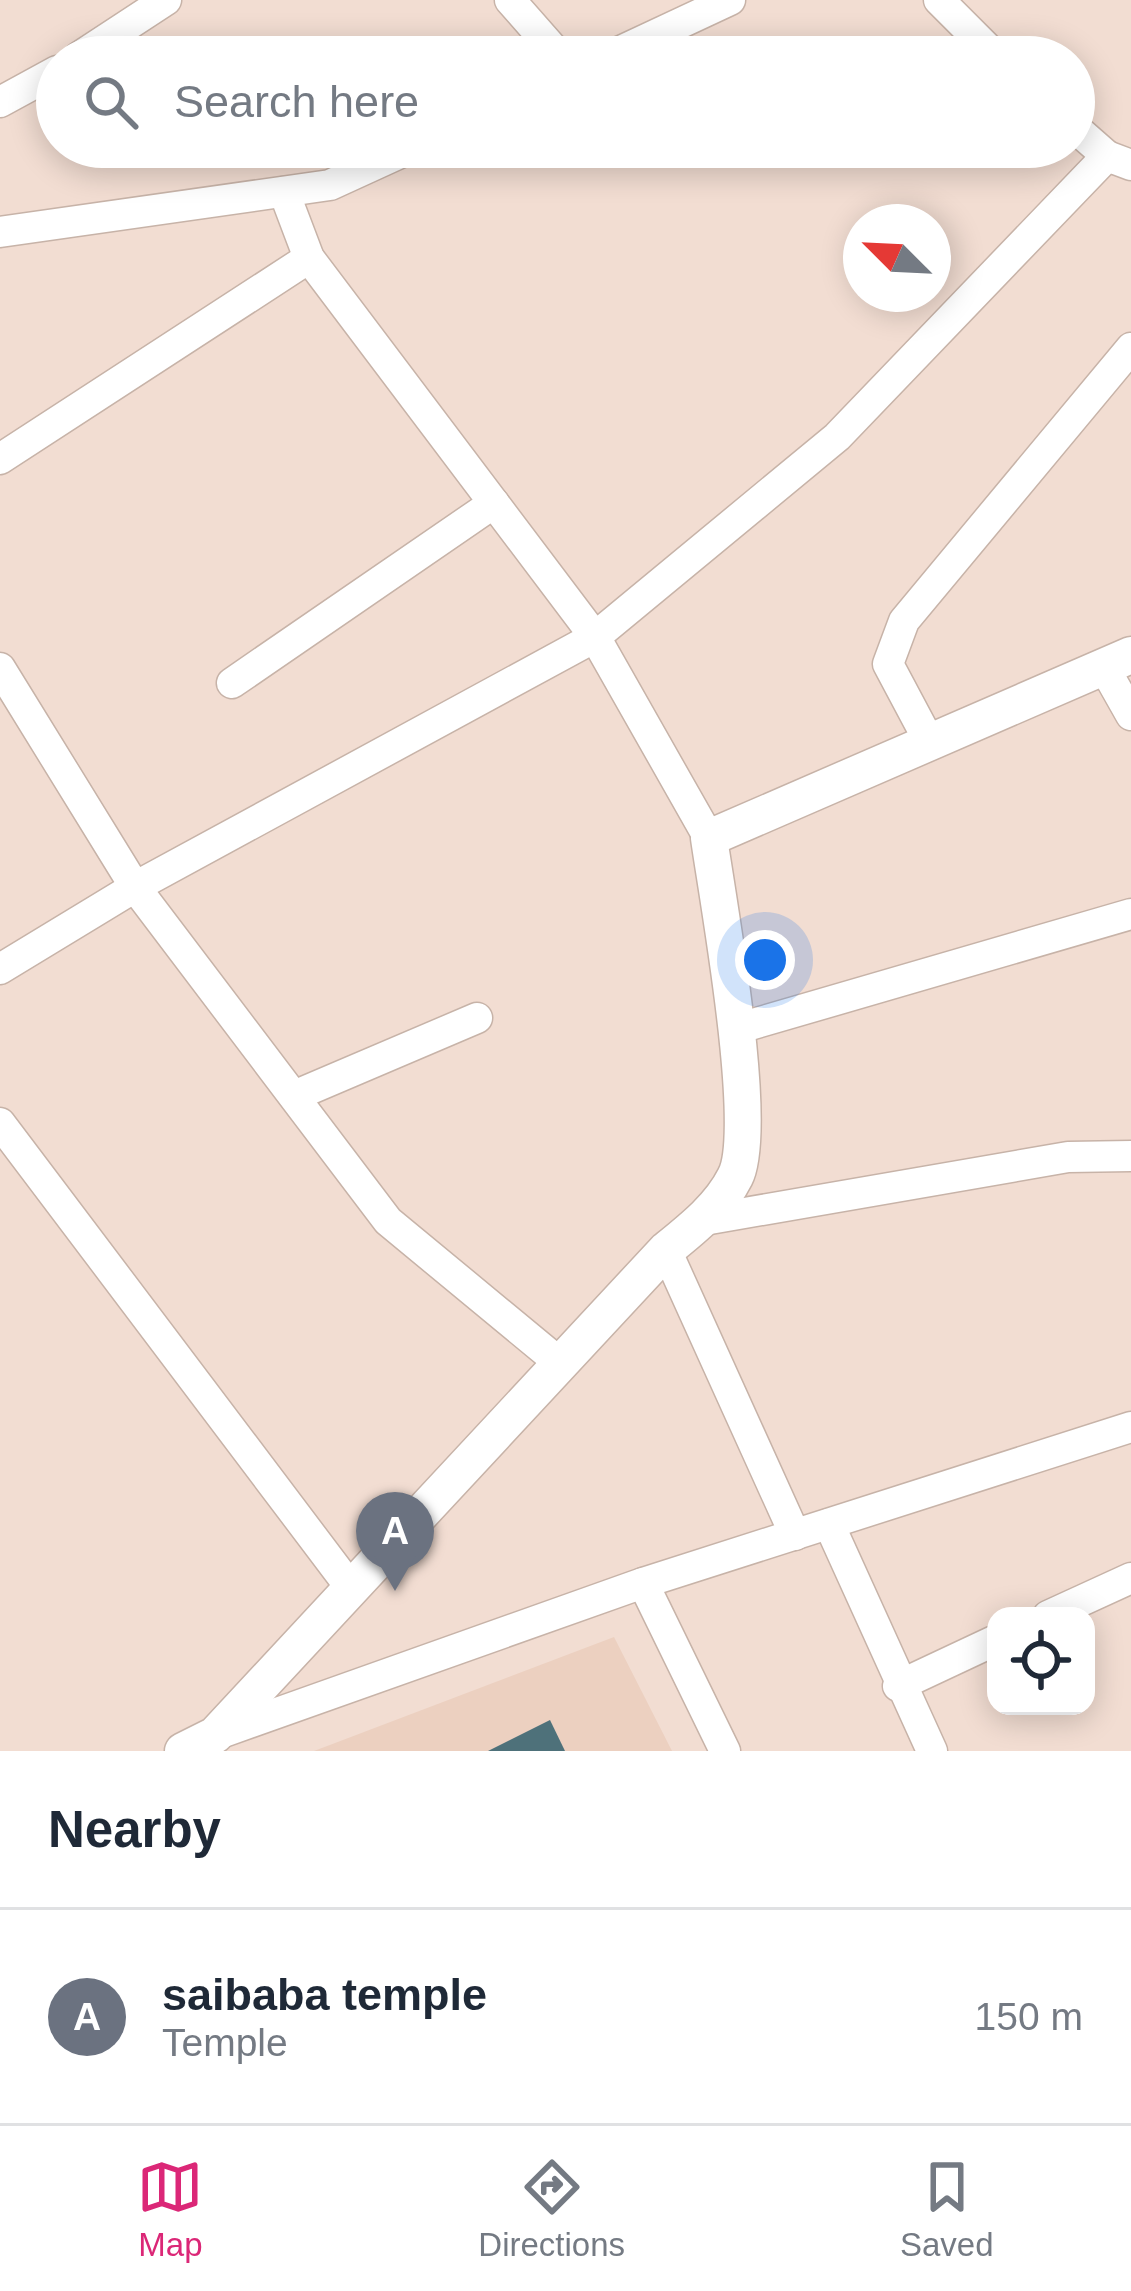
<!DOCTYPE html>
<style>
:root{--surface:#fff;--page:#f2f2f3;--text:#1f2937;--muted:#747a83;--line:#e0e1e3;--accent:#db2777}
body{margin:0;font-family:Arial,sans-serif;background:var(--page);color:var(--text)}
.controls{position:absolute;right:36px;bottom:36px;display:grid;overflow:hidden;border-radius:24px;box-shadow:0 6px 30px #0003}
.controls button{width:108px;height:108px;display:grid;place-items:center;padding:0;border:0;border-bottom:3px solid var(--line);background:var(--surface);color:var(--text);font:60px sans-serif}
.compass{position:absolute;left:843px;top:204px;width:108px;height:108px;border-radius:50%;background:var(--surface);box-shadow:0 6px 30px #0003;rotate:294deg}
.you{position:absolute;left:765px;top:960px;width:42px;height:42px;margin:-30px;border:9px solid #fff;border-radius:50%;background:#1a73e8;box-shadow:0 0 0 18px #1a73e833}
.badge{display:grid;place-items:center;width:78px;height:78px;border-radius:50%;background:var(--accent);color:#fff;font-size:39px;font-weight:700}
.pin{position:absolute;translate:-50% -99px;filter:drop-shadow(0 3px 6px #0008)}
.pin::after{content:'';position:absolute;top:63px;width:42px;height:36px;background:inherit;clip-path:polygon(0 0,100% 0,50% 100%)}
.list{margin:0;padding:0;list-style:none}
h2{display:flex;justify-content:space-between;align-items:center;height:156px;margin:0;padding:0 48px;font-size:51px}
h2 small{font-size:39px;font-weight:400;color:var(--muted)}
.list li{display:grid;grid-template-columns:78px 1fr auto;gap:36px;align-items:center;box-sizing:border-box;height:216px;padding:0 48px;border-top:3px solid var(--line)}
.list b{display:block;font-size:45px;white-space:nowrap}
.list p{margin:0;font-size:39px;white-space:nowrap;color:var(--muted)}
.list em{font-size:39px;font-style:normal;color:var(--muted)}
.icon{flex:none;width:66px;height:66px;fill:none;stroke:currentColor;stroke-width:2;stroke-linecap:round;stroke-linejoin:round}
.map{position:relative;flex:none;width:1131px;height:1751px;overflow:hidden}
.search{position:absolute;background:var(--surface);box-shadow:0 6px 30px #0003;left:36px;right:36px;top:36px;height:132px;display:flex;align-items:center;gap:30px;box-sizing:border-box;padding:0 42px;border-radius:66px;color:var(--muted);font-size:45px}
.sheet{height:372px;background:var(--surface)}
nav{display:flex;justify-content:space-around;align-items:center;box-sizing:border-box;height:168px;border-top:3px solid var(--line);background:var(--surface);font-size:33px;color:var(--muted)}
nav a{display:grid;justify-items:center;gap:6px}
nav .on{color:var(--accent)}
.map>svg:first-child{display:block}
.built{fill:#ecd0c0}
.building{fill:#4e717a}
.lines{fill:none;stroke-linecap:round;stroke-linejoin:round}
.minor-casing{stroke:#c7b3a8;stroke-width:33}
.tertiary-casing{stroke:#c7b3a8;stroke-width:39}
.minor{stroke:#fff;stroke-width:30}
.tertiary{stroke:#fff;stroke-width:36}
</style>
<div class="map">
<svg width="1131" height="1751" viewBox="0 0 1131 1751">
<rect width="100%" height="100%" fill="#f2ddd2"/>
<polygon class="built" points="614,1637 672,1751 314,1751"/>
<polygon class="building" points="550,1720 565,1751 488,1751"/>
<g class="lines">
<g class="minor-casing">
<g id="minor">
<polyline points="510,0 560,57"/>
<polyline points="939,0 996,57"/>
<polyline points="79,57 166,0"/>
<polyline points="608,57 730,0"/>
<polyline points="0,102 57,71"/>
<polyline points="1074,127 1107,156"/>
<polyline points="284,192 309,258 595,637 709,838"/>
<polyline points="0,232 330,185 413,147"/>
<polyline points="0,459 309,258"/>
<polyline points="0,668 135,887 388,1221 561,1364"/>
<polyline points="1105,669 1131,715"/>
<polyline points="232,683 494,503"/>
<polyline points="930,743 888,664 904,621 1131,348"/>
<polyline points="0,969 135,887 595,637 837,437 1107,156 1131,165"/>
<polyline points="736,1029 1131,914"/>
<polyline points="294,1096 477,1018"/>
<polyline points="0,1123 351,1588"/>
<polyline points="704,1220 1068,1157 1131,1156"/>
<polyline points="666,1250 795,1535"/>
<polyline points="829,1524 932,1751"/>
<polyline points="643,1583 725,1751"/>
<polyline points="1048,1616 1131,1578"/>
<polyline points="898,1686 996,1640"/>
<polyline points="215,1735 643,1583 1131,1427"/>
</g>
</g>
<g class="tertiary-casing">
<path id="tertiary" d="M183,1751L215,1735L666,1250C692,1229 720,1207 735,1177C760,1130 718,901 709,838L1131,655"/>
</g>
<use href="#minor" class="minor"/>
<use href="#tertiary" class="tertiary"/>
</g>
</svg>
<div class="controls">
<button><svg class="icon" aria-label="locate" viewBox="0 0 24 24"><circle cx="12" cy="12" r="6"/><path d="M12 2v4M12 18v4M2 12h4M18 12h4"/></svg></button>
</div>
<svg class="compass" viewBox="-18 -18 36 36"><path d="M0-13l5 13h-10z" fill="#e53935"/><path d="M0 13l5-13h-10z" fill="#747a83"/></svg>
<div class="you"></div>
<div class="pin badge" style="left:395px;top:1591px;background:#6b7280">A</div>
<div class="search"><svg class="icon" aria-label="search" viewBox="0 0 24 24"><circle cx="10" cy="10" r="6"/><path d="M15 15l6 6"/></svg>Search here</div>
</div>
<section class="sheet">
<h2>Nearby<small></small></h2>
<ul class="list">
<li><span class="badge" style="background:#6b7280">A</span><div><b>saibaba temple</b><p>Temple</p></div><em>150 m</em></li>
</ul>
</section>
<nav>
<a class="on"><svg class="icon" aria-label="map" viewBox="0 0 24 24"><path d="M3 6l6-2 6 2 6-2v14l-6 2-6-2-6 2zM9 4v14M15 6v14"/></svg>Map</a>
<a><svg class="icon" aria-label="directions" viewBox="0 0 24 24"><path d="M12 3l9 9-9 9-9-9zM9 14v-3h6M13 9l2 2-2 2"/></svg>Directions</a>
<a><svg class="icon" aria-label="saved" viewBox="0 0 24 24"><path d="M7 4h10v16l-5-4-5 4z"/></svg>Saved</a>
</nav>
